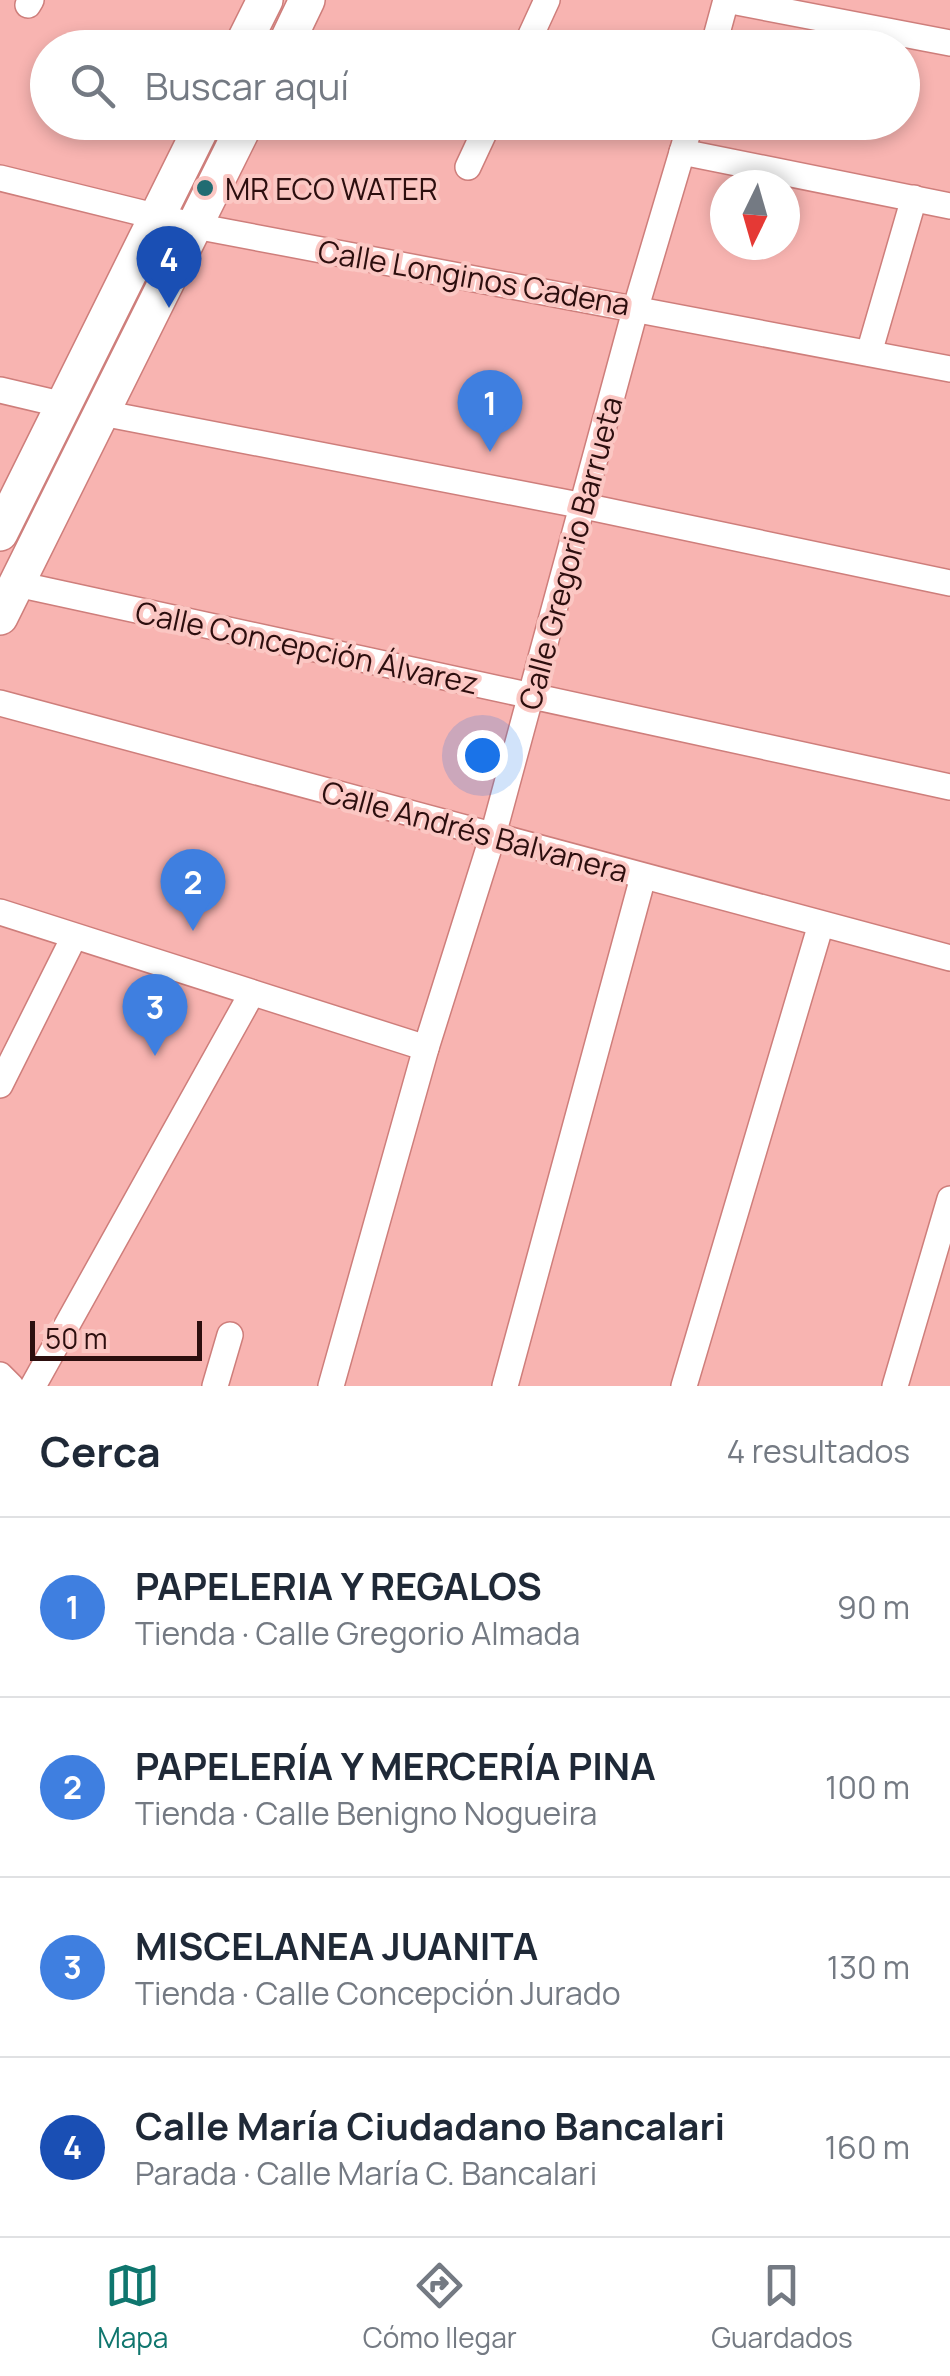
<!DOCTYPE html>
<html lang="es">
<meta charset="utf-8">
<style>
:root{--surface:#fff;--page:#f6f6f7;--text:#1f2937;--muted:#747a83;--line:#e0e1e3;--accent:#0f766e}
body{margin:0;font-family:Manrope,sans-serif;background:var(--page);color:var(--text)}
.compass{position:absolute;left:710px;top:170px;width:90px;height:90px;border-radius:50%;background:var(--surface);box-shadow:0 5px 15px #0003;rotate:185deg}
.scale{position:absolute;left:30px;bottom:25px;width:172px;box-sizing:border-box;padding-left:10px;border:5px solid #2c0e0e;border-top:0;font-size:28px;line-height:35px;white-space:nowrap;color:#2c0e0e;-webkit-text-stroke:8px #fbc7c3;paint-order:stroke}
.you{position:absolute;left:482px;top:755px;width:35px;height:35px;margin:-25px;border:8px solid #fff;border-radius:50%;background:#1a73e8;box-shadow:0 0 0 15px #1a73e833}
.badge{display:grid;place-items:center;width:65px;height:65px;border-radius:50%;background:var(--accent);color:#fff;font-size:32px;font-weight:700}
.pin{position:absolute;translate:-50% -82px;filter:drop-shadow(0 2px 5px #0008)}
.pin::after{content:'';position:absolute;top:52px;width:35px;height:30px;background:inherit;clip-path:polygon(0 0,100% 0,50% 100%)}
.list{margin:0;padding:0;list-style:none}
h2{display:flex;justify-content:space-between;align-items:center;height:130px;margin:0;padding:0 40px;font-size:42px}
h2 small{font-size:32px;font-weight:400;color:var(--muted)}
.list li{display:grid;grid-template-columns:65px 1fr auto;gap:30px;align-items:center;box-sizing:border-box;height:180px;padding:0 40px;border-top:2px solid var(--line)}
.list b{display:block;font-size:38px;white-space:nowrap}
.list p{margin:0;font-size:32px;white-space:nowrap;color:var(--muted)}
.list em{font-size:32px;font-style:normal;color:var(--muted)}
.icon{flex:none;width:55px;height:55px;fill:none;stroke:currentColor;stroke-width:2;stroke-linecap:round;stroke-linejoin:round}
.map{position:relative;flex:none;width:950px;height:1386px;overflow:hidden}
.search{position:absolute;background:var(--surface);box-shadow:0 5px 15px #0003;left:30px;right:30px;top:30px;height:110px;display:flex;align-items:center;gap:25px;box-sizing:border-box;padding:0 35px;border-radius:55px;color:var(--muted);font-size:38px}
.sheet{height:850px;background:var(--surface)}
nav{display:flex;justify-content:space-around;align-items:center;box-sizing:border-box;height:140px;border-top:2px solid var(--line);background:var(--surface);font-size:28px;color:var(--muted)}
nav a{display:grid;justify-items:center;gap:5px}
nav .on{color:var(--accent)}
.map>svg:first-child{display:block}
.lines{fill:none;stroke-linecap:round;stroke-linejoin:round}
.street-casing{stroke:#ce7e7b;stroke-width:28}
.secondary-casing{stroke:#ce7e7b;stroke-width:38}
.street{stroke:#fff;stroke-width:25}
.secondary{stroke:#fff;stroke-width:35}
.poi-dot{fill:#216c72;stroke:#fbc7c3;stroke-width:4}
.labels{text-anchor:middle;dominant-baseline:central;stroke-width:8;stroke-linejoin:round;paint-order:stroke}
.poi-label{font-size:30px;fill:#2c0e0e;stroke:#fbc7c3;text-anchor:start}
.street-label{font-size:30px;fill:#2c0e0e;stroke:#fbc7c3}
</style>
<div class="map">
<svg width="950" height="1386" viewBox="0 0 950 1386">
<rect width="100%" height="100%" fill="#f8b4b1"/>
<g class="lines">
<g class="street-casing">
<g id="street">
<polyline points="726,0 950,43"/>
<polyline points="28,5 31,0"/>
<polyline points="525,48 547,0"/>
<polyline points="713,48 726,0"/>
<polyline points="682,152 950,206"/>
<polyline points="468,167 489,122"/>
<polyline points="0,178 195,226 950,369"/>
<polyline points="869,353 914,198"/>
<polyline points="0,390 64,405"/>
<polyline points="102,413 584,506 950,583"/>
<polyline points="17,584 950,787"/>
<polyline points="0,703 950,958"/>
<polyline points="0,912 426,1048"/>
<polyline points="0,1085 74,937"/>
<polyline points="0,1375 11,1386"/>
<polyline points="33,1386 252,993"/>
<polyline points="215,1386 230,1335"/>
<polyline points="331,1386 426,1048 493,835 636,307 691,122"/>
<polyline points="505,1386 643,877"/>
<polyline points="684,1386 821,924"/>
<polyline points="895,1386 950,1199"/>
</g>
</g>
<g class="secondary-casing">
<g id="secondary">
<polyline points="241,48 265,0"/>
<polyline points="284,48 307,0"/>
<polyline points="0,533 204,122"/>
<polyline points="0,617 246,122"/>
</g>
</g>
<use href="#street" class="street"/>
<use href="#secondary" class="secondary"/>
</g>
<circle class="poi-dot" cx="205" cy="188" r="10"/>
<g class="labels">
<g class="poi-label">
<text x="225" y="188">MR ECO WATER</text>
</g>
<g class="street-label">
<text transform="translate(474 277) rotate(10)">Calle Longinos Cadena</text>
<text transform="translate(570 553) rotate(-75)">Calle Gregorio Barrueta</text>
<text transform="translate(307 647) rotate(12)">Calle Concepción Álvarez</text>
<text transform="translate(475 831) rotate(15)">Calle Andrés Balvanera</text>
</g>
</g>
</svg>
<svg class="compass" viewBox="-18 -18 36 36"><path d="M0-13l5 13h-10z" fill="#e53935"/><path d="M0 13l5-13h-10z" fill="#747a83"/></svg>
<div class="scale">50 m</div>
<div class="you"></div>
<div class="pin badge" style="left:490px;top:452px;background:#3f7fe0">1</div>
<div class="pin badge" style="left:193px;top:931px;background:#3f7fe0">2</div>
<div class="pin badge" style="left:155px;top:1056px;background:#3f7fe0">3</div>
<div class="pin badge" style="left:169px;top:308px;background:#1a4fb4">4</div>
<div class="search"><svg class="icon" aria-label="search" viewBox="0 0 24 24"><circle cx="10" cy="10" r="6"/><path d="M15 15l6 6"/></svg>Buscar aquí</div>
</div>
<section class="sheet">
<h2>Cerca<small>4 resultados</small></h2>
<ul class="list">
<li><span class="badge" style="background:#3f7fe0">1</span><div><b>PAPELERIA Y REGALOS</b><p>Tienda · Calle Gregorio Almada</p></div><em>90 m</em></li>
<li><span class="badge" style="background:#3f7fe0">2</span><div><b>PAPELERÍA Y MERCERÍA PINA</b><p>Tienda · Calle Benigno Nogueira</p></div><em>100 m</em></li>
<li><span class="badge" style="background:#3f7fe0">3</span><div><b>MISCELANEA JUANITA</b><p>Tienda · Calle Concepción Jurado</p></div><em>130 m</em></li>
<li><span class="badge" style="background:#1a4fb4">4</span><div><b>Calle María Ciudadano Bancalari</b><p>Parada · Calle María C. Bancalari</p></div><em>160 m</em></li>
</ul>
</section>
<nav>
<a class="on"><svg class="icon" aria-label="map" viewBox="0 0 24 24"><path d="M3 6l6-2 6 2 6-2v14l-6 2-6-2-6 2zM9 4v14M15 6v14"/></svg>Mapa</a>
<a><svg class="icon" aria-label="directions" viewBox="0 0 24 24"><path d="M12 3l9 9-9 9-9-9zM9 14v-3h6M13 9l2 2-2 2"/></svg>Cómo llegar</a>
<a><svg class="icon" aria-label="saved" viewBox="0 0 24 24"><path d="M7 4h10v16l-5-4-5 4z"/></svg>Guardados</a>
</nav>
